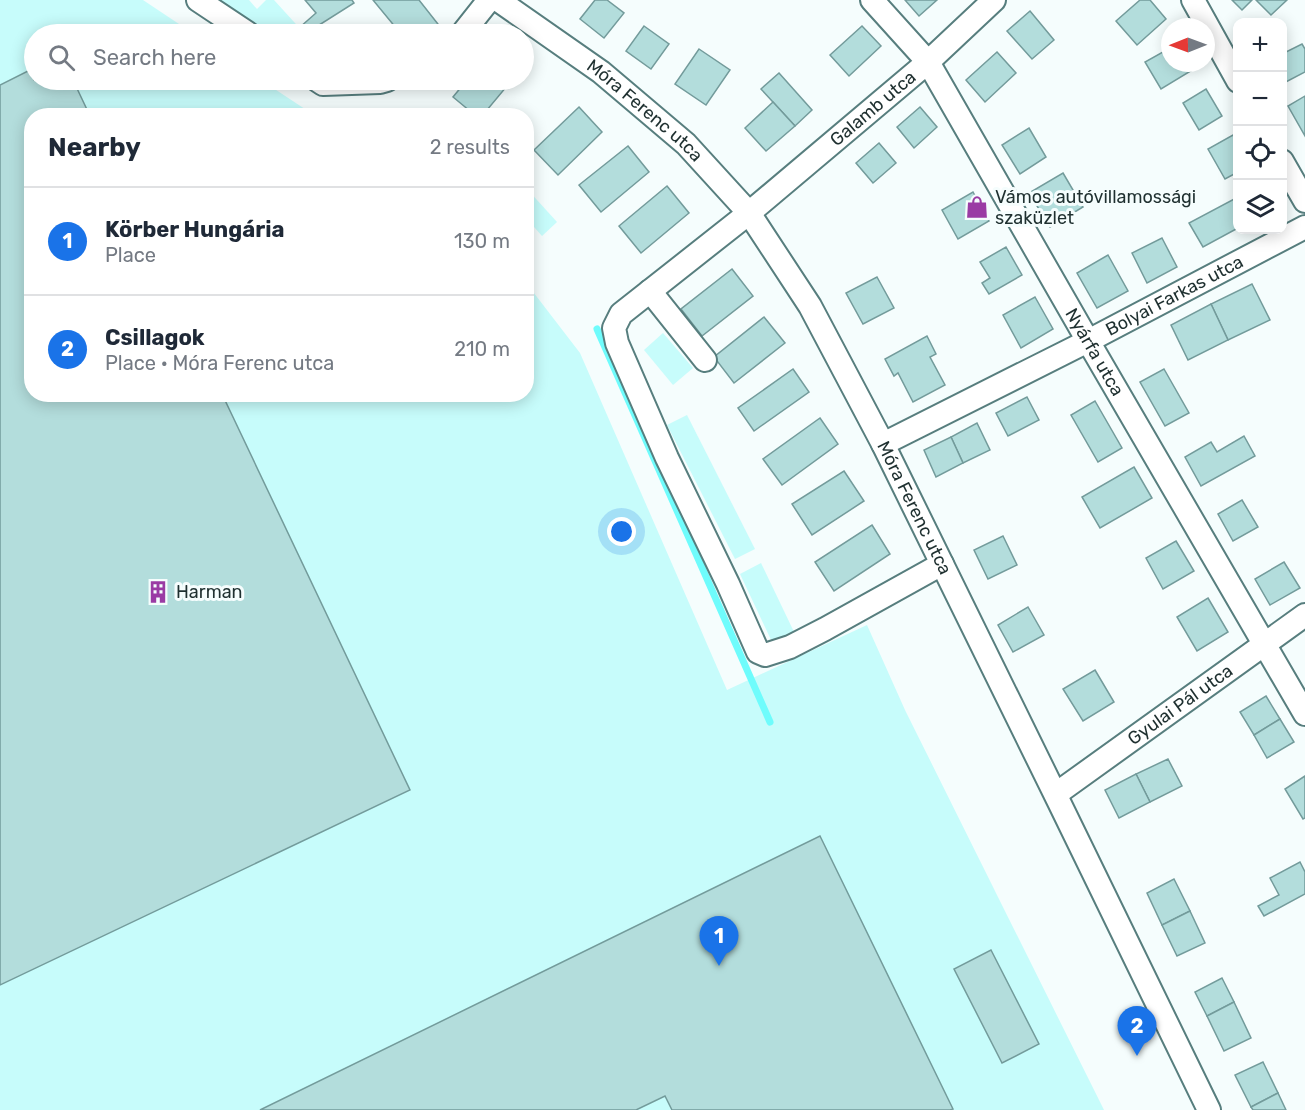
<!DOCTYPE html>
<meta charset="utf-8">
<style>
:root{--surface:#fff;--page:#f2f2f3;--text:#1f2937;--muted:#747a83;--line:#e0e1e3;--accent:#1a73e8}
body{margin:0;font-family:Rubik,sans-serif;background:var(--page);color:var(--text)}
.controls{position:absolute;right:18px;top:18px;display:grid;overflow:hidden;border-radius:12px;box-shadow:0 3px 15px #0003}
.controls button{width:54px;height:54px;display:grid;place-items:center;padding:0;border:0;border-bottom:2px solid var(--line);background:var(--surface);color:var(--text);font:30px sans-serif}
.compass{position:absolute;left:1161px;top:18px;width:54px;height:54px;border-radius:50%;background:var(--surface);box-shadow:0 3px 15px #0003;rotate:269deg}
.you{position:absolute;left:622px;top:532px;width:21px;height:21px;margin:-15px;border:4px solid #fff;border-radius:50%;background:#1a73e8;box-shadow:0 0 0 9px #1a73e833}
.badge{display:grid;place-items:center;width:39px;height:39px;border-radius:50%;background:var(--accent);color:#fff;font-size:20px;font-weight:700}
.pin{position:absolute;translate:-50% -50px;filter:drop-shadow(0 2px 3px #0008)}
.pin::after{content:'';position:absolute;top:32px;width:21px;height:18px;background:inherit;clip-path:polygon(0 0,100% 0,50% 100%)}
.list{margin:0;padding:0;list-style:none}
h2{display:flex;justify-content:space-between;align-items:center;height:78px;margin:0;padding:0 24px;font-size:26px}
h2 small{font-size:20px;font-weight:400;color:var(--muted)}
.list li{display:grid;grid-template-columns:39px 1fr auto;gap:18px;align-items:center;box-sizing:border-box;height:108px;padding:0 24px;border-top:2px solid var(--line)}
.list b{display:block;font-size:22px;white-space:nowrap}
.list p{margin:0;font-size:20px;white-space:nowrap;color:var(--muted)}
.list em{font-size:20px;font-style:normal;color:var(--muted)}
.icon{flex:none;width:33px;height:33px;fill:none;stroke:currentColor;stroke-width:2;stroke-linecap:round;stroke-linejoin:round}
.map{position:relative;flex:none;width:1305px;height:1110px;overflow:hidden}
.search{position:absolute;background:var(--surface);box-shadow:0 3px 15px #0003;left:24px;top:24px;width:510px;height:66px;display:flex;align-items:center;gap:15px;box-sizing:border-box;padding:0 21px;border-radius:33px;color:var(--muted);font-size:22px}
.panel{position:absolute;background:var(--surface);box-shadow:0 3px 15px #0003;left:24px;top:108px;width:510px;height:294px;border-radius:24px}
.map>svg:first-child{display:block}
.built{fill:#c7fcfb}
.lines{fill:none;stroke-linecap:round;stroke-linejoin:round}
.stream{stroke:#6ffcfc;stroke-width:7}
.building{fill:#b3dddc;stroke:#739b9b;stroke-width:1.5}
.minor-casing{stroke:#577e7e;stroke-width:26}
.minor{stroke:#fff;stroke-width:22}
.labels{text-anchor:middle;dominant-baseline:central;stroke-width:6;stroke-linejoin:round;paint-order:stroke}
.street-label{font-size:18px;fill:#1f3030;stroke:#f5fdfd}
.poi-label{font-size:18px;fill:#1f3030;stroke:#f5fdfd;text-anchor:start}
</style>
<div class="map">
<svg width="1305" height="1110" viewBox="0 0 1305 1110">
<rect width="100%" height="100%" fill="#f5fdfd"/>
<g class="built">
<polygon points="0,0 143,0 194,34 34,34 34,80 261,80 314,115 32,116 32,394 526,394 527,284 580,353 727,690 867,625 905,710 1104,1110 0,1110"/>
<polygon points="218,0 249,0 257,9 266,0 274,0 305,34 268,34 264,29 258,34"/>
<polygon points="527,189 557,222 542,236 527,219"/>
<polygon points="663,333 693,368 673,385 644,350"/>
<polygon points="687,415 755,549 735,559 667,425"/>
<polygon points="761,563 795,634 773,644 740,574"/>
</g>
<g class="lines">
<polyline class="stream" points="597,329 770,722"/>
</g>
<g class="building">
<polygon points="305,0 352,0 354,3 305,34 299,28 316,13"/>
<polygon points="373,0 419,0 445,33 443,34 401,34"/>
<polygon points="595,0 607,0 624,13 604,38 580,19"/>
<polygon points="905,0 937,0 919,16"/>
<polygon points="1140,0 1150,0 1166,19 1137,45 1116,21"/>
<polygon points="1232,0 1252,0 1242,10"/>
<polygon points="1256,0 1287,0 1271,15"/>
<polygon points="1030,11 1054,40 1032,59 1007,31"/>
<polygon points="644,26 669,44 651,69 626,51"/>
<polygon points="862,26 881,46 849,76 830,55"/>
<polygon points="1302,44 1305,49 1305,72 1282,84 1282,54"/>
<polygon points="1170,48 1170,63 1191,63 1194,69 1161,89 1145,62"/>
<polygon points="699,49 730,70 706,105 675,84"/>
<polygon points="997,52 1016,73 985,102 966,80"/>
<polygon points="34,68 34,80 73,80 90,116 32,116 32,394 222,394 410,790 0,985 0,85"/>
<polygon points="779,73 812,110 795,126 761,89"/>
<polygon points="467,80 512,80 482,116 476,116 453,97"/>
<polygon points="1206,89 1222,116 1199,130 1183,103"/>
<polygon points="1305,96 1305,136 1288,106"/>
<polygon points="773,102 795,126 766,151 745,128"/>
<polygon points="579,107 602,132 558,175 534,150"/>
<polygon points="920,107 937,127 914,148 897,127"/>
<polygon points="1029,128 1046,157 1020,174 1002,145"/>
<polygon points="1233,135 1238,143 1238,172 1225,179 1208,149"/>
<polygon points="879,143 896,163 873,183 856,163"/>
<polygon points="628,146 649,172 601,212 579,185"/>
<polygon points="1063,173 1083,207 1050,227 1029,193"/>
<polygon points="667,186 689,213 641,253 619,226"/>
<polygon points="973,192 989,221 958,239 942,210"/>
<polygon points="1238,197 1238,228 1203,247 1189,223"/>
<polygon points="1162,238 1177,267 1147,283 1132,253"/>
<polygon points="1006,247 1022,275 989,294 982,283 990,278 980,262"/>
<polygon points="1108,255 1128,291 1097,308 1077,273"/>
<polygon points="732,269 753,296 702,336 681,309"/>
<polygon points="877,277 894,308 863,324 846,293"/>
<polygon points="1252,284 1270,320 1228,340 1211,304"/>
<polygon points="1035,297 1053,329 1021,348 1003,315"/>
<polygon points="1211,304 1228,340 1188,360 1171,325"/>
<polygon points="764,317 785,343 734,383 714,357"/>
<polygon points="927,336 936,354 930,357 945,385 913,402 898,373 894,376 885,359"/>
<polygon points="793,369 809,392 754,431 738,408"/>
<polygon points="1164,369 1189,413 1165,426 1140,382"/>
<polygon points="1027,397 1039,420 1008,436 996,413"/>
<polygon points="1095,401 1122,448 1098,462 1071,415"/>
<polygon points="820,418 838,444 782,485 763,459"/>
<polygon points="977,423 990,450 963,463 951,437"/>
<polygon points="1244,436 1255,456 1201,486 1185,457 1211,442 1217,452"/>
<polygon points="951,437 963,463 936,477 924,450"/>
<polygon points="1134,467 1152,498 1100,528 1082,497"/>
<polygon points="844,471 864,501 812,535 792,504"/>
<polygon points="1242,500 1258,527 1233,541 1218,514"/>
<polygon points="872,525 890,554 834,591 815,562"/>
<polygon points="1003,536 1017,565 988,579 974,550"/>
<polygon points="1176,541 1194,571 1163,589 1146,558"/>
<polygon points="1284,562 1300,588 1270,605 1255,579"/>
<polygon points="1208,598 1228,632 1197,651 1177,617"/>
<polygon points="1028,607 1044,635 1013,652 998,625"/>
<polygon points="1095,670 1114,702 1083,721 1063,689"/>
<polygon points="1266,696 1280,719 1254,735 1240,712"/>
<polygon points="1280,719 1294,742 1267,758 1254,735"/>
<polygon points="1168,759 1182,786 1150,802 1136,774"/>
<polygon points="1136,774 1150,802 1119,818 1105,790"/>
<polygon points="1305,776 1305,818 1303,819 1285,789"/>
<polygon points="820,836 953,1109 950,1110 672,1110 665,1096 636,1110 260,1110"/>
<polygon points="1300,862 1305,872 1305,894 1264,916 1258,906 1279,895 1270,878"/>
<polygon points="1174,879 1190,911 1162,925 1147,893"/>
<polygon points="1190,911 1205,943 1177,956 1162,925"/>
<polygon points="991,950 1039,1044 1002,1063 954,969"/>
<polygon points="1222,978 1234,1002 1207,1016 1195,992"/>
<polygon points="1234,1002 1251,1038 1224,1051 1207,1016"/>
<polygon points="1263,1062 1278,1093 1251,1107 1235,1075"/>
<polygon points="1278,1093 1286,1110 1253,1110 1251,1107"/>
</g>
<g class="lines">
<g class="minor-casing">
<g id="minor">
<polyline points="198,0 249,34"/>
<path id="s1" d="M498,0L601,72L686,144L749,213L810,306L883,444L1059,802L1209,1110"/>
<path id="s2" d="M872,0L928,62L1088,341L1305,714"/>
<polyline points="1193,0 1238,81"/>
<polyline points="462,34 489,0"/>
<polyline points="317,80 323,84 380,82 387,80"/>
<polyline points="1282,161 1305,201"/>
<polyline points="650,291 705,360"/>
<path id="s3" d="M883,444L1088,341L1305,227"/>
<path id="s4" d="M942,564L825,629L790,647L765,655L758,652L728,584L667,458L617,343L614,328L621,314L749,213L928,62L994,0"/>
<path id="s5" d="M1056,794L1305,615"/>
</g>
</g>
<use href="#minor" class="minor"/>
</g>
<defs>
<g id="shop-bare" transform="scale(1.8)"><path d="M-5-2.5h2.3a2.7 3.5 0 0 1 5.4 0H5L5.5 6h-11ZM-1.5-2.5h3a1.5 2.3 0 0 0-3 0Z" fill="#9a3ba4" stroke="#f5fdfd" stroke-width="2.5" paint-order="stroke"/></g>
<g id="building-bare" transform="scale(1.8)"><path d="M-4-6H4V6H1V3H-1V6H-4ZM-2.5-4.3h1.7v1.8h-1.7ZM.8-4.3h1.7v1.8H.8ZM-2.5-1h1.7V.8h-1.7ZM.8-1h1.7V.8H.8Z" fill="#9a3ba4" stroke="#f5fdfd" stroke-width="2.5" paint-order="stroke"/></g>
</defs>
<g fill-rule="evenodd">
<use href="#shop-bare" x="977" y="207"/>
<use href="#building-bare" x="158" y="592"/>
</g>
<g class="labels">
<g class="street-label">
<text stroke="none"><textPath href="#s4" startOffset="903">Galamb utca</textPath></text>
<text stroke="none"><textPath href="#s1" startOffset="184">Móra Ferenc utca</textPath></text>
<text stroke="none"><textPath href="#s3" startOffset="327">Bolyai Farkas utca</textPath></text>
<text stroke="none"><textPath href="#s2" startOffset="418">Nyárfa utca</textPath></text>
<text stroke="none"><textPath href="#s1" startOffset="669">Móra Ferenc utca</textPath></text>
<text stroke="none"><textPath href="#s5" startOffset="153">Gyulai Pál utca</textPath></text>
</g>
<g class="poi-label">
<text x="995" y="197">Vámos autóvillamossági<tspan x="995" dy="21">szaküzlet</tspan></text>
<text x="176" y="592">Harman</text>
</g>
</g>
</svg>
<div class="controls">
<button>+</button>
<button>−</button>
<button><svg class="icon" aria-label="locate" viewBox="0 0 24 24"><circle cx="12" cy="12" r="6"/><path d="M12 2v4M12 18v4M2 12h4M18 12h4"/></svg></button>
<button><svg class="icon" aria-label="layers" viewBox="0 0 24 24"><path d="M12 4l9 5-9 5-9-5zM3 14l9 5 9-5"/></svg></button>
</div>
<svg class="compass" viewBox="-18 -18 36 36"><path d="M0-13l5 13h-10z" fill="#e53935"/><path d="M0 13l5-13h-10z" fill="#747a83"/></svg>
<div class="you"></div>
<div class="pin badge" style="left:719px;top:966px">1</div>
<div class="pin badge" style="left:1137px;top:1056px">2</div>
<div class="search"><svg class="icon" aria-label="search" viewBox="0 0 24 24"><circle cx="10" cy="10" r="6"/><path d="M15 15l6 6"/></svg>Search here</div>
<section class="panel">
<h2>Nearby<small>2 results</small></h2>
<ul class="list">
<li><span class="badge">1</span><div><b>Körber Hungária</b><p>Place</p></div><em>130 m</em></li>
<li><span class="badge">2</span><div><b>Csillagok</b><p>Place · Móra Ferenc utca</p></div><em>210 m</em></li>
</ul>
</section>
</div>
